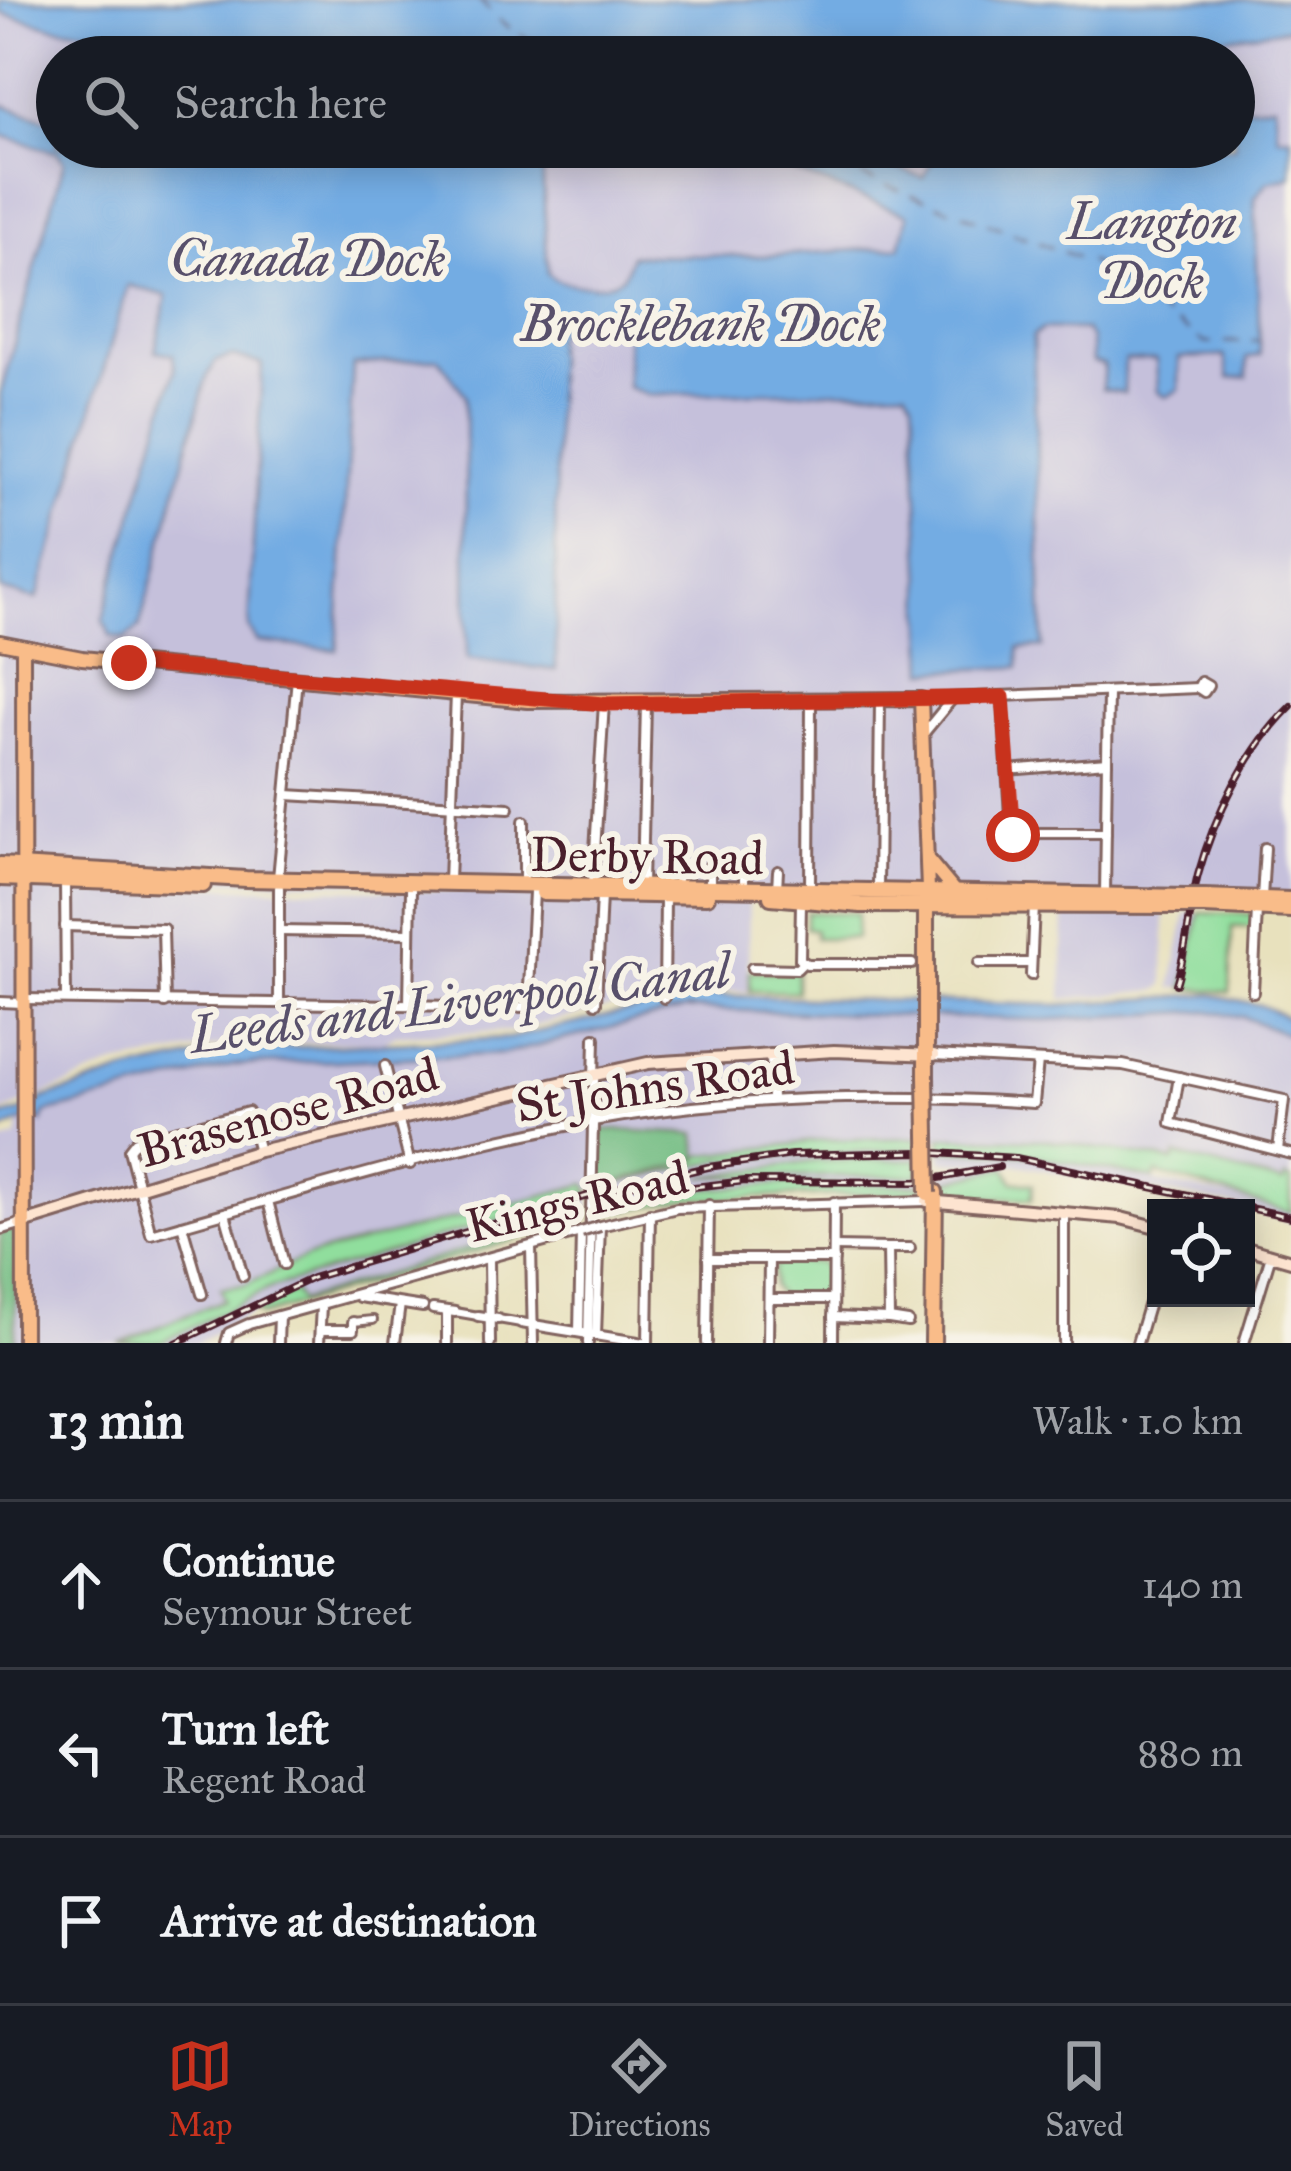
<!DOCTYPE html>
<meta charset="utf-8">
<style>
:root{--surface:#171b24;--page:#242831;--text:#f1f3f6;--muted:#9ea1a6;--line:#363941;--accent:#c8321e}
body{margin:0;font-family:"IM FELL Great Primer",serif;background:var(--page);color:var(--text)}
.controls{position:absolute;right:36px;bottom:36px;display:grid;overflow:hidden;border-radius:0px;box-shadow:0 6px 30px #0003}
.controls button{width:108px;height:108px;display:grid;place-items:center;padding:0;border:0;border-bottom:3px solid var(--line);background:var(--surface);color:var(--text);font:60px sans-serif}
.stop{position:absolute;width:36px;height:36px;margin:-27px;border:9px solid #c8321e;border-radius:50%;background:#fff}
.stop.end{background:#c8321e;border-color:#fff;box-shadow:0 3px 12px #0008}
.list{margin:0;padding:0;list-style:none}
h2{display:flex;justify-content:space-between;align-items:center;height:156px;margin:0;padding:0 48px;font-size:51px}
h2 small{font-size:39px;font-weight:400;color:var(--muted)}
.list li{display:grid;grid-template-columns:78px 1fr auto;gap:36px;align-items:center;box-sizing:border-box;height:168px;padding:0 48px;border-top:3px solid var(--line)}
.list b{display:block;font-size:45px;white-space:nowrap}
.list p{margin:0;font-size:39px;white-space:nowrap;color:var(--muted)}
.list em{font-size:39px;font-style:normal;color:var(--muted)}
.icon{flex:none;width:66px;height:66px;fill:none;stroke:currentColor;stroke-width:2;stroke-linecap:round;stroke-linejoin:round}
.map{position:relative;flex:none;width:1291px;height:1343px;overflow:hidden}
.search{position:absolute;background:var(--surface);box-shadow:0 6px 30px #0003;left:36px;right:36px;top:36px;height:132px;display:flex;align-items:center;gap:30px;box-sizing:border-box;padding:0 42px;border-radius:66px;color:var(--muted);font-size:45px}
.sheet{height:660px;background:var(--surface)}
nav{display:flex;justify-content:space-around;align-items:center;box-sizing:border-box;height:168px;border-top:3px solid var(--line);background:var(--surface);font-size:33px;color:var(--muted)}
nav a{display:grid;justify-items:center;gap:6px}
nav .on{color:var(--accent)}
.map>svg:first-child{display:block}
.industrial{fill:#c5c0db}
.green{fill:#90de9d;stroke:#6d7e64;stroke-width:3}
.forest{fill:#74bd84;stroke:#5f6e58;stroke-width:3}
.water{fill:#73ace3;stroke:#5e6687;stroke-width:3}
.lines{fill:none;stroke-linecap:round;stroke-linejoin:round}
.ferry{stroke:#58506b;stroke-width:3;stroke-dasharray:15 12;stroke-linecap:butt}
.pedestrian-casing{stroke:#81635e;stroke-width:12}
.minor-casing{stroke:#81635e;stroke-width:14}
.secondary-casing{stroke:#81635e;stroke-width:16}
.primary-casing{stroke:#81635e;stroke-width:18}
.trunk-casing{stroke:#81635e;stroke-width:20}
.pedestrian{stroke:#fff;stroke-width:6}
.minor{stroke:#fff;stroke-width:8}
.secondary{stroke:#fde4d0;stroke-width:10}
.primary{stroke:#f9bc89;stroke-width:12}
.trunk{stroke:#f9bc89;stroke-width:14}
.rail-casing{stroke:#4a1f2b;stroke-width:8}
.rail{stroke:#f7f3e8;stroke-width:3;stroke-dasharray:9;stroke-linecap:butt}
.minor-bridge-casing{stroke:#81635e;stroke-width:14;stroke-linecap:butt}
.trunk-bridge-casing{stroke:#81635e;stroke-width:20;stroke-linecap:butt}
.minor-bridge{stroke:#fff;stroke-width:8}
.trunk-bridge{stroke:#f9bc89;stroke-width:14}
.route{stroke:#c8321e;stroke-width:15}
.labels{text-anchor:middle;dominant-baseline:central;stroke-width:12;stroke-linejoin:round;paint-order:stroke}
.street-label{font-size:48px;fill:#4a1f2b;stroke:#f7f3e8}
.water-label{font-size:51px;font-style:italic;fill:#58506b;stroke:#f7f3e8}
</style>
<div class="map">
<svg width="1291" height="1343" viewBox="0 0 1291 1343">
<rect width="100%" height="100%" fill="#f7f3e8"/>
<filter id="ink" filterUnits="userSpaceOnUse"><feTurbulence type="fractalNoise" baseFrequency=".00833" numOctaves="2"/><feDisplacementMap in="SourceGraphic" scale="24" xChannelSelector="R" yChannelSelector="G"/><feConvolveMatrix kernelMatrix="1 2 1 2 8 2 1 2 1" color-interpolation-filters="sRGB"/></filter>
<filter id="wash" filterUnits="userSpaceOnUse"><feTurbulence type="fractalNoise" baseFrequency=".004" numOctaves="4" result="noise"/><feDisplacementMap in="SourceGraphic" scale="48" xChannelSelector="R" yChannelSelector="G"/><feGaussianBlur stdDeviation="2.7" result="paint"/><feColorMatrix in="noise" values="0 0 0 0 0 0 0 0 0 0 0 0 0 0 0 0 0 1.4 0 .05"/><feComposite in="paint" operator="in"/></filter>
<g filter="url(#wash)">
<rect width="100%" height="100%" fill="#e8e1bd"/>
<g class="industrial">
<polygon points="0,13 53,27 348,57 57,57 57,147 1234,147 1234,57 1090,57 1291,28 1291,900 65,878 245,888 749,895 748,992 690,988 514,1031 396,1035 384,1042 236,1043 115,1065 0,1113"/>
<polygon points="1064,911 1165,913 1164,985 1158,990 1062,999"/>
<polygon points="1186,913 1200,913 1194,950 1184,988 1171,988"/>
<polygon points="705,1008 1043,1020 1207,1011 1243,1017 1291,1036 1291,1180 1283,1183 1047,1140 824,1140 699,1156 695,1134 602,1129 600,1187 309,1256 245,1285 222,1288 225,1300 119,1343 0,1343 0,1143 17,1137 19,1120 96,1096 235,1065 522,1051 655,1014"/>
<polygon points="920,1148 920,1159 818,1161 701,1177 863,1174 920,1176 921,1185 751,1185 601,1208 601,1189 722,1160"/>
<polygon points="941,1150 1036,1157 1238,1198 1291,1213 1291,1223 1246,1208 1013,1164 941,1183 941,1174 988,1164 941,1161"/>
<polygon points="590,1192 589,1211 299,1301 293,1291 197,1343 160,1343 271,1288"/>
</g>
<g class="green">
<polygon points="806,912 857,913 856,938 815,938 815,930 806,928"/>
<polygon points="1200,913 1254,914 1254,927 1232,927 1230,992 1184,988"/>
<polygon points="750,971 797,972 797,992 750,991"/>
<polygon points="941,1137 1047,1140 1174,1161 1176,1155 1283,1183 1285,1177 1291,1180 1291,1213 1157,1173 1154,1179 1036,1156 941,1150"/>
<polygon points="920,1138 920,1148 722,1160 600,1187 699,1156 824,1140"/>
<polygon points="920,1159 920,1176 701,1177 818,1161"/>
<polygon points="1005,1167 1013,1181 1033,1184 1032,1199 950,1196 950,1190 941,1191 941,1183"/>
<polygon points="795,1183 921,1185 921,1193 694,1199 601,1215 601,1208 696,1190"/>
<polygon points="587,1184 590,1192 271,1288 160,1343 119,1343 224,1300 221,1288 245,1285 309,1256"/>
<polygon points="589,1211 588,1218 261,1316 255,1311 294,1291 300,1301"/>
<polygon points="780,1262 821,1262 827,1270 827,1289 820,1296 780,1296 773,1287 773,1268"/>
</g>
<g class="forest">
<polygon points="601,1129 696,1134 699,1160 600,1187"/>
<polygon points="10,1229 17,1233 15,1343 0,1343 0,1233"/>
</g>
<g class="water">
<polygon points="0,0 1291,0 1291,28 1090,57 349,57 53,27 0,13"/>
<path d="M0,104L57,123V147H431L542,163L548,274C561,286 600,289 617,280C627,275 628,263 631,255L766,256L900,247L908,215L729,147H842L924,178L938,147H1234V108L1274,104L1278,137L1291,136V177L1268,182L1255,198L1260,355L1247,358V377L1229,378L1224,356L1179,358V390L1166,397L1158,392L1156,360H1125L1124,393L1102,389L1104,365L1092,362L1091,339L1085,330L1043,329L1033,336L1043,647L1019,648V667L926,671L913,400L906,389L649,395L627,387V337L622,324L561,325L555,337L556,670L467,659L465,395L438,358L353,365L337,650L258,642L249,628L262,364L232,356L216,361L206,379L139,628L125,639L110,636L103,618L175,370L173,354L155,351L167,296L128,285L37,599L0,590V395L64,162L58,153L0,135Z"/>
<polygon points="1209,994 1260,1005 1291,1019 1291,1036 1243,1017 1207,1011 1043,1020 687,1009 504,1054 235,1065 45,1113 42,1122 32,1116 0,1132 0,1117 35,1108 42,1099 126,1072 229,1050 509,1038 703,995 1055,1005"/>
</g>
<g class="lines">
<g class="ferry">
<polyline points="479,0 504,25 560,57"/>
<polyline points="785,147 1090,262 1205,343 1260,341"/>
</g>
</g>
</g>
<g filter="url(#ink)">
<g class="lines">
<g class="pedestrian-casing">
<g id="pedestrian">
<polyline points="455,1312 478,1316"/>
<polyline points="498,1319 521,1323"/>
<polyline points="353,1322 373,1320"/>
</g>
</g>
<g class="minor-casing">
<g id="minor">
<polygon points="1201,682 1208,686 1204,692 1198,688"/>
<polyline points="1003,697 1011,833 1106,833"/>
<polyline points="922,699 1198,688"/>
<polyline points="924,733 952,699"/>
<polyline points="1007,770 1107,762"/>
<polyline points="287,795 509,808"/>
<polyline points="744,869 744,887"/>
<polyline points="278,878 297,678"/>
<polyline points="65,881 66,999"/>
<polyline points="449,881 456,694"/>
<polyline points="524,883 524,821"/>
<polyline points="593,884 604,703"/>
<polyline points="642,885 646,703"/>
<polyline points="677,886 677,865"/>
<polyline points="710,887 710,865"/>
<polyline points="279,888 279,1001"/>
<polyline points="777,888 778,871"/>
<polyline points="878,889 880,700"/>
<polyline points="810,890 811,700"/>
<polyline points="1105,894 1108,693"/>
<polyline points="1262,898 1265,848"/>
<polyline points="801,902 800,960 807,964 912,964"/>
<polyline points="65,926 163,929 165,1003"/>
<polyline points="279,931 410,933"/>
<polyline points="979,963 1031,963"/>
<polyline points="752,968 797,969 804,962"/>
<polyline points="1031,975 1034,905"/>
<polyline points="1253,992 1257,910"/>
<polyline points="664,998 665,897"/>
<polyline points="24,999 528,1007 534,892"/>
<polyline points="0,1002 23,1003"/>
<polyline points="596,1003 601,895"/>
<polyline points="409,1004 411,890"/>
<polyline points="771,1054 772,1100"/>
<polyline points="934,1055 1123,1065 1284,1100 1278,1150"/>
<polyline points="385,1066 410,1164"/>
<polyline points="1179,1077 1171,1123 1291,1154"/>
<path d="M259,1151L248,1112L136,1141L129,1150L151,1234C306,1190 464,1141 623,1116C759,1095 896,1094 1034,1103L1038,1061"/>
<polyline points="268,1201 284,1264"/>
<polyline points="225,1213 243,1276"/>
<polyline points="1064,1214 1064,1343"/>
<polyline points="182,1225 202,1294"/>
<polyline points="0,1230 20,1224"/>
<polyline points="531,1247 533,1343"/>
<polyline points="888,1248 910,1248"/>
<polyline points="708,1259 834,1259"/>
<polyline points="489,1260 490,1343"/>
<polyline points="359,1297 423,1307"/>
<polyline points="769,1299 833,1299"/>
<polyline points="433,1309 455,1312"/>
<polyline points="447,1311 447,1343"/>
<polyline points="478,1316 498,1319"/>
<polyline points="833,1317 889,1319 888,1248 834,1247"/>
<polyline points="889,1319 908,1322"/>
<polyline points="521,1323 644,1343"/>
<polyline points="320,1330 353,1330 353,1322"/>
<polyline points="596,1335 600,1226 677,1208 927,1201"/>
<polyline points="226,1343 229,1333 249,1324 581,1232 579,1332"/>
<polyline points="278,1343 279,1316"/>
<polyline points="319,1343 321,1306"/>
<polyline points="395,1343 400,1304"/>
<polyline points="588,1343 595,1038"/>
<polyline points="648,1343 650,1213"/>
<polyline points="707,1343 709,1205"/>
<polyline points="768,1343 769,1259"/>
<polyline points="833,1343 834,1202"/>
<polyline points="1137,1343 1156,1279"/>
<polyline points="1244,1343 1271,1255"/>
</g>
</g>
<g class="secondary-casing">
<g id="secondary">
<polyline points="927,1201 1121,1218 1156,1227"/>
<polyline points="20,1224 259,1151 648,1063 834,1051 934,1055"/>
<polyline points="1246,1248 1291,1261"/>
</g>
</g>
<g class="primary-casing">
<g id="primary">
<polyline points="0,642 82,658 528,701 921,699 928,890"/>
<polyline points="23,650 24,1343"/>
<polyline points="929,861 954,891"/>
</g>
</g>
<g class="trunk-casing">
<g id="trunk">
<polyline points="0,865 246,879 1186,897"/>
<polyline points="0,878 203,885"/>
<polyline points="543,893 707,896"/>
<polyline points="771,897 861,905 1185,906"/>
<polyline points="1204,897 1291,900"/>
<polyline points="1204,906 1291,910"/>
<polyline points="926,1077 926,901"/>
<polyline points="933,1343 935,1192"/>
</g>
</g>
<use href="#pedestrian" class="pedestrian"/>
<use href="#minor" class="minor"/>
<use href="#secondary" class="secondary"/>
<use href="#primary" class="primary"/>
<use href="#trunk" class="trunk"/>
<g class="rail-casing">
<g id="rail">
<path d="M1176,984C1187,949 1189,911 1198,875C1214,816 1247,749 1291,706"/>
<polyline points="677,1189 745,1181 917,1182 999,1167"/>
<polyline points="176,1343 312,1278 601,1192 708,1167 792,1155 920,1152 1016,1158 1291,1217"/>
</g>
</g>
<use href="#rail" class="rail"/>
<g class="minor-bridge-casing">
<polyline id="minor-bridge" points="581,1232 600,1226"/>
</g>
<g class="trunk-bridge-casing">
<g id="trunk-bridge">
<polyline points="1186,897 1204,897"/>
<polyline points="1185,906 1204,906"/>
<polyline points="926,1077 928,1193"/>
</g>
</g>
<use href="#minor-bridge" class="minor-bridge"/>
<use href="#trunk-bridge" class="trunk-bridge"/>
</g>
</g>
<g class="lines" filter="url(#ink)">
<polyline class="route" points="129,663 604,704 1003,697 1013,835"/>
</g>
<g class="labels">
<g class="street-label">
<text transform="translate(647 856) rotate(1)">Derby Road</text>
<text transform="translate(655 1086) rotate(-8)">St Johns Road</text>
<text transform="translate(288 1112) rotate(-15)">Brasenose Road</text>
<text transform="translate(577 1201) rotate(-13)">Kings Road</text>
</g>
<g class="water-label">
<text x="1152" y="222">Langton<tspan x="1152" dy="59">Dock</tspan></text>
<text x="308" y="259">Canada Dock</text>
<text x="701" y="324">Brocklebank Dock</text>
<text transform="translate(460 1003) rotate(-7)">Leeds and Liverpool Canal</text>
</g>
</g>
</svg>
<div class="controls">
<button><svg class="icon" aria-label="locate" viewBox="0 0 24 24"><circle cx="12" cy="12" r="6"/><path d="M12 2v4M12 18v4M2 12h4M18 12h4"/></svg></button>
</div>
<div class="stop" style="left:1013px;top:835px"></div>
<div class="stop end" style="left:129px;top:663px"></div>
<div class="search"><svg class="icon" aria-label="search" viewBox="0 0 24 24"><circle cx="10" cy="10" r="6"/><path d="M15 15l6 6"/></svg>Search here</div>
</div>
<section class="sheet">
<h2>13 min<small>Walk · 1.0 km</small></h2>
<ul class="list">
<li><svg class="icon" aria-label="ahead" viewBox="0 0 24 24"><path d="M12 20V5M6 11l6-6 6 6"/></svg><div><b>Continue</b><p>Seymour Street</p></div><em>140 m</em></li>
<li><svg class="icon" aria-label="left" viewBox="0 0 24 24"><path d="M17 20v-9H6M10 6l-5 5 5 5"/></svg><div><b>Turn left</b><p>Regent Road</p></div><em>880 m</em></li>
<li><svg class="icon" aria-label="arrive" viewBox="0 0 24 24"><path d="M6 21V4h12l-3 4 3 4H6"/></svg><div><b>Arrive at destination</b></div></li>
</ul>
</section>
<nav>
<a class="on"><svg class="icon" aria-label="map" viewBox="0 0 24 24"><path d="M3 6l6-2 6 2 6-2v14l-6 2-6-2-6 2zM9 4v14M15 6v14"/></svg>Map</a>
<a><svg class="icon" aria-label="directions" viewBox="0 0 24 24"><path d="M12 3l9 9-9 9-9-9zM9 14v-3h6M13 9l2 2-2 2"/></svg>Directions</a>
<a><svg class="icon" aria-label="saved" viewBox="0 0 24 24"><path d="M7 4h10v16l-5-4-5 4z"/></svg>Saved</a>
</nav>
